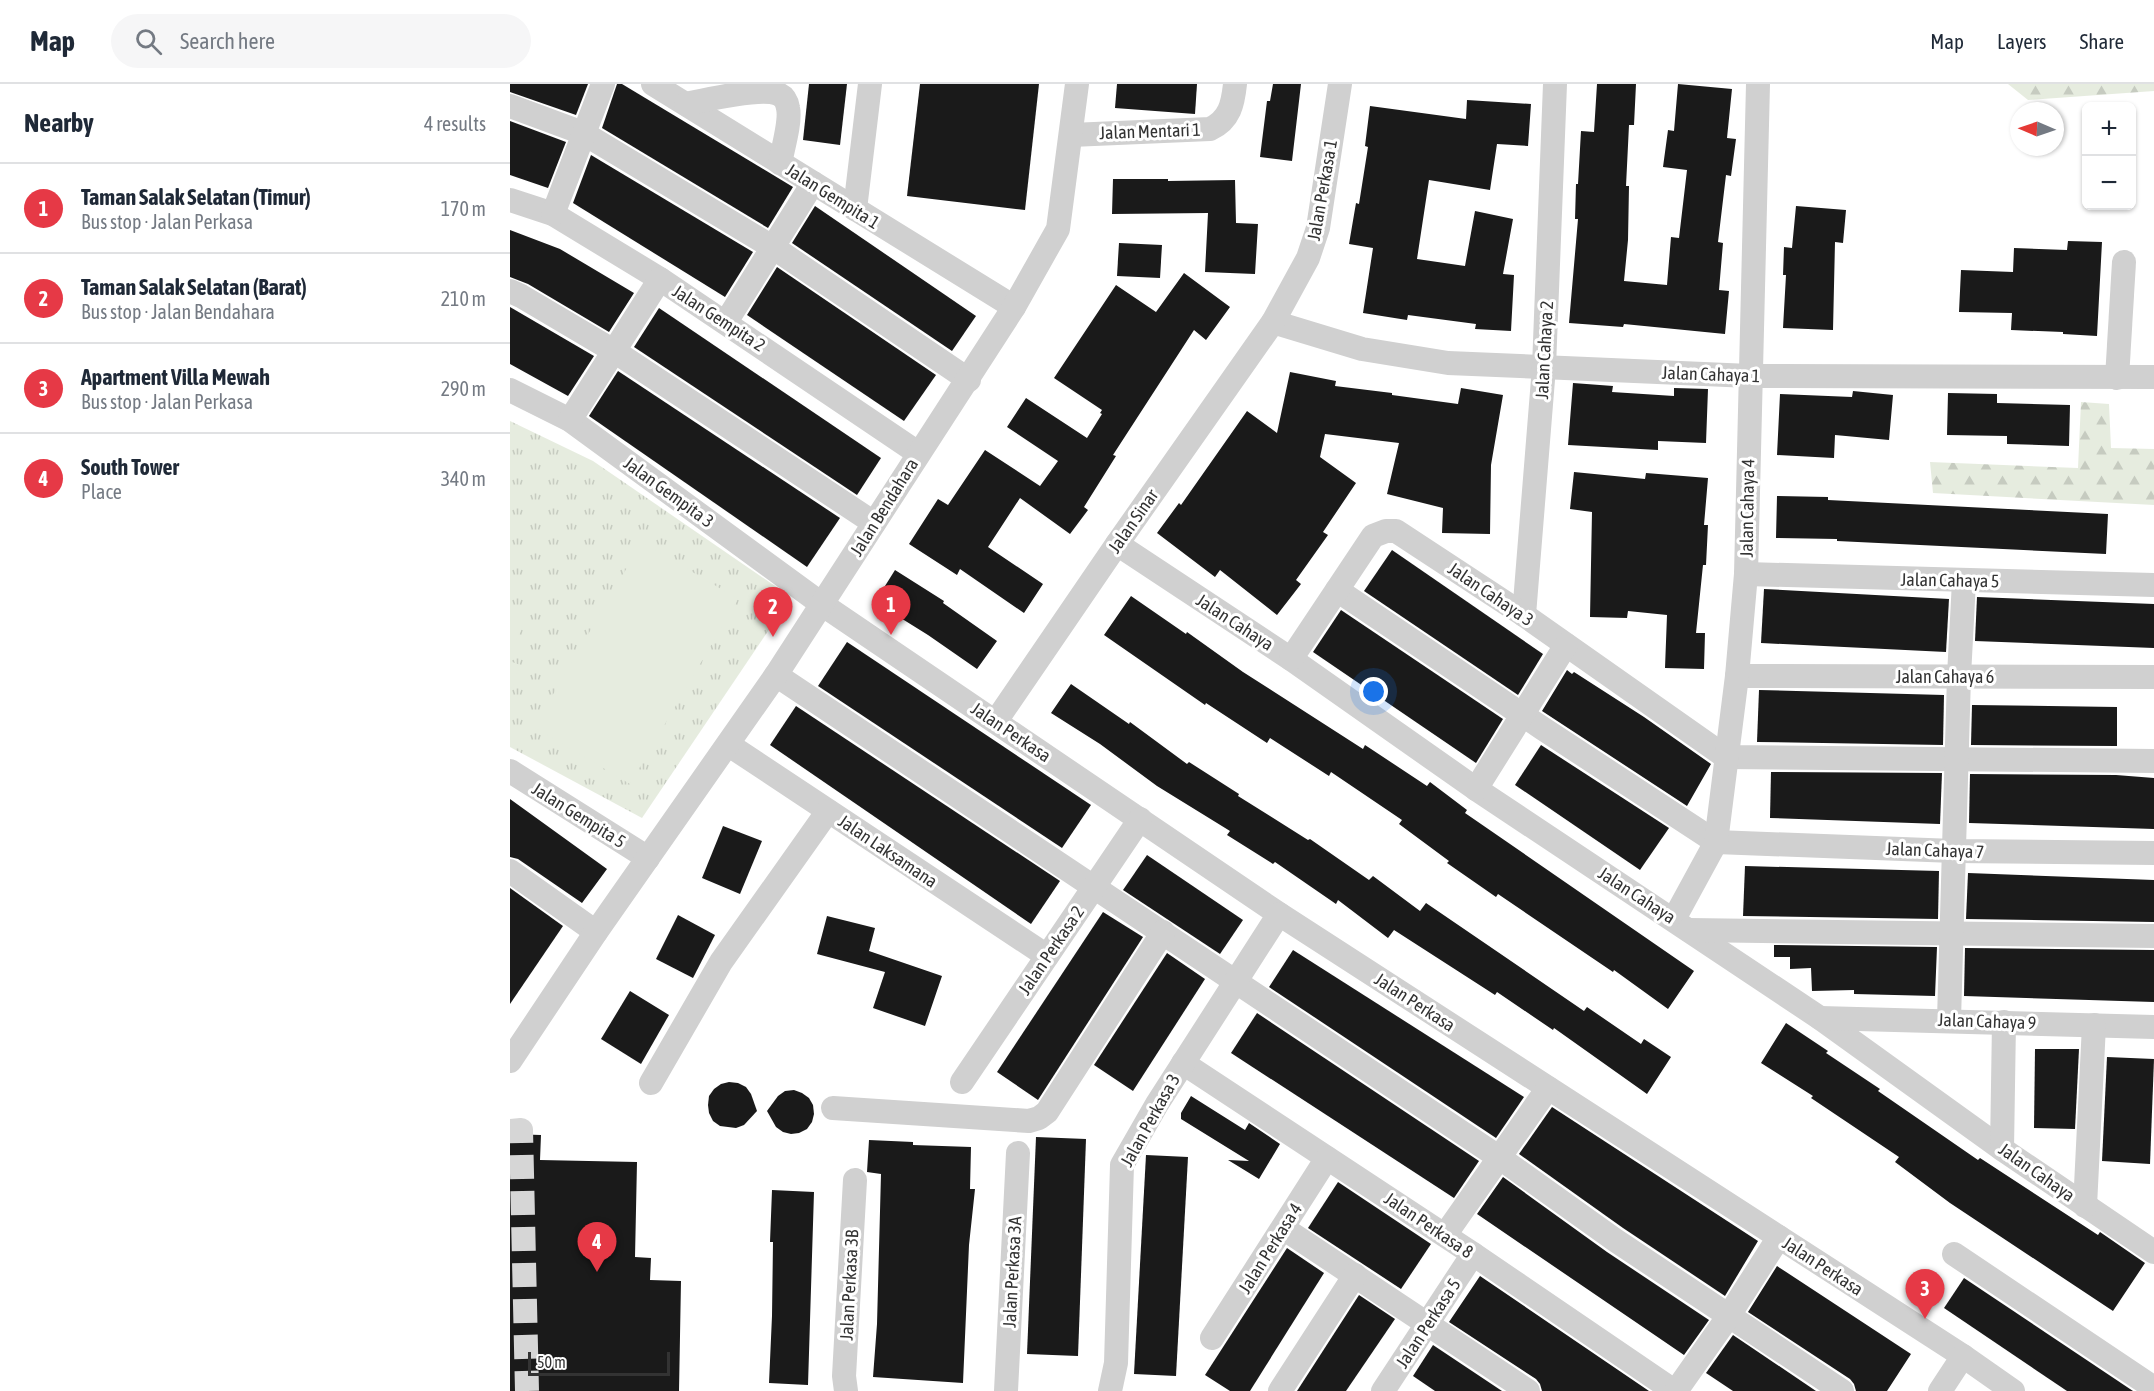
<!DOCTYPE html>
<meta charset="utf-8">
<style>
:root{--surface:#fff;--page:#f6f6f7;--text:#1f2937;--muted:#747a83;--line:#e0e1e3;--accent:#e63946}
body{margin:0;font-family:"Asap Condensed",sans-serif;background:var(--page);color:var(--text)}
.controls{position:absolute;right:18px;top:18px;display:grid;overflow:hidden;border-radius:9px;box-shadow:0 2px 4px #0004}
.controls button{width:54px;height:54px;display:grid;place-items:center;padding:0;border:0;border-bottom:2px solid var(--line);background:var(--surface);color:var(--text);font:30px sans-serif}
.compass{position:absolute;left:1500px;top:18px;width:54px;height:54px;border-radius:50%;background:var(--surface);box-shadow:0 2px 4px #0004;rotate:272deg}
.scale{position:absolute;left:18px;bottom:15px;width:142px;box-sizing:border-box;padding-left:6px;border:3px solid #333;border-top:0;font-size:16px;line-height:21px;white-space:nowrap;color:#333;-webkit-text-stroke:4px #fff;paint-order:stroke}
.you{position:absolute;left:864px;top:608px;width:21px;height:21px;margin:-15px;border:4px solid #fff;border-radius:50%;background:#1a73e8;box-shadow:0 0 0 9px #1a73e833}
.badge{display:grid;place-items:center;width:39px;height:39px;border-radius:50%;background:var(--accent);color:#fff;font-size:20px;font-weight:700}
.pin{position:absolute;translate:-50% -50px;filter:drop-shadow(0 2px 3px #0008)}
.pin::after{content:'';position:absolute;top:32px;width:21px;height:18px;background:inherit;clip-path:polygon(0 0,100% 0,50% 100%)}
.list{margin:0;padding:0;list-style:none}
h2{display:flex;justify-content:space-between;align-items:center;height:78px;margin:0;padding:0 24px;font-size:26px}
h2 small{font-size:20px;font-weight:400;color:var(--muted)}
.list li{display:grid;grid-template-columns:39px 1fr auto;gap:18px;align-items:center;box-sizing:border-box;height:90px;padding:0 24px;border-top:2px solid var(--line)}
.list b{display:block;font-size:22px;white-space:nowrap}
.list p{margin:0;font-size:20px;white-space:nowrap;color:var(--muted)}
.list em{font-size:20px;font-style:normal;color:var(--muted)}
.icon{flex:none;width:33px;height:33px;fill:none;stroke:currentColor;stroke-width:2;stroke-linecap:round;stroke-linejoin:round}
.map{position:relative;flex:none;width:1644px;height:1307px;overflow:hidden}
header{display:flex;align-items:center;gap:36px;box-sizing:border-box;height:84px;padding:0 30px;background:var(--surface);border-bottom:2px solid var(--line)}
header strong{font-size:28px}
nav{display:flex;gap:33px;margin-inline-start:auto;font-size:21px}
.search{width:420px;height:54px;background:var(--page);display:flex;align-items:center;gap:15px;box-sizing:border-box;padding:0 21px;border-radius:33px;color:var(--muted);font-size:22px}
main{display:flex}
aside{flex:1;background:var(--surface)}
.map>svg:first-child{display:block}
.grass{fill:url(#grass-tufts)}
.forest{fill:url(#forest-firs)}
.pitch{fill:#e6ecdf}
.building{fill:#1a1a1a}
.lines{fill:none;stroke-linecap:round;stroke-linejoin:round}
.minor-tunnel{stroke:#d6d6d6;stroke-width:24;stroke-dasharray:24 12;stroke-linecap:butt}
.minor{stroke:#d0d0d0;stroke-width:24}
.labels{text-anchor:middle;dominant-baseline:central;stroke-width:6;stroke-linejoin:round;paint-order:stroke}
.street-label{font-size:18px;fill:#333;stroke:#fff}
</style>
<header>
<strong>Map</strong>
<div class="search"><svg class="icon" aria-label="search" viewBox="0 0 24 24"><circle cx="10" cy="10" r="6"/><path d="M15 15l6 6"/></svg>Search here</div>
<nav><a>Map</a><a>Layers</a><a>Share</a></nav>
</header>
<main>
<aside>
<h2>Nearby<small>4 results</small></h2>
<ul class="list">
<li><span class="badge">1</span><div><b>Taman Salak Selatan (Timur)</b><p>Bus stop · Jalan Perkasa</p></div><em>170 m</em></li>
<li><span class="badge">2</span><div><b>Taman Salak Selatan (Barat)</b><p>Bus stop · Jalan Bendahara</p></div><em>210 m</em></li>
<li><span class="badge">3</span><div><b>Apartment Villa Mewah</b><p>Bus stop · Jalan Perkasa</p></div><em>290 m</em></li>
<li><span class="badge">4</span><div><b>South Tower</b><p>Place</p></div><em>340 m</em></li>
</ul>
</aside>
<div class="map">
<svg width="1644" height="1307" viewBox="0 0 1644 1307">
<defs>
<pattern id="grass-tufts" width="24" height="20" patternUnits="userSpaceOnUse" patternTransform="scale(1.5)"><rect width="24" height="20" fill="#e6ecdf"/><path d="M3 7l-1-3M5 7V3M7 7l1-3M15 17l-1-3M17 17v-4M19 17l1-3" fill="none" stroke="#c6cbc0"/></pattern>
<pattern id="forest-firs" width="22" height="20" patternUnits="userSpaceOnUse" patternTransform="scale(1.5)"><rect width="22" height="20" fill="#e6ecdf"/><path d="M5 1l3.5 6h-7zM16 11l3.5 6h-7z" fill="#c6cbc0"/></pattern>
</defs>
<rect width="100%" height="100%" fill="#fff"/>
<polygon class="grass" points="0,337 83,377 281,513 132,734 0,663"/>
<g class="forest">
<polygon points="1498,0 1644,0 1644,7 1518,16"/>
<polygon points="1571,318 1599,320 1601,364 1644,365 1644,421 1423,409 1420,378 1568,384"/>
</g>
<g class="pitch">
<polygon points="132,458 228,515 120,700 24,643"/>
<polygon points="0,536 13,543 0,567"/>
<polygon points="0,577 10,581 0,609"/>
</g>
<g class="building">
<polygon points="0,0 78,0 66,31 0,8"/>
<polygon points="107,0 112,0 283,103 258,144 92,44"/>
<polygon points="299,0 337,0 330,61 293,56"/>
<polygon points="410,0 529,0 515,126 397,112"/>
<polygon points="607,0 687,0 685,30 605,24"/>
<polygon points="763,0 791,0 782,77 750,73 757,17 760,17"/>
<polygon points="1087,0 1126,0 1124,41 1119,41 1116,102 1119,102 1118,156 1114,197 1157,201 1161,153 1169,154 1177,86 1153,83 1158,46 1164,47 1168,0 1222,5 1217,54 1226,55 1221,92 1216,91 1208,158 1213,159 1209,206 1219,207 1215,250 1114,240 1113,243 1059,239 1068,135 1065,135 1066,100 1068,100 1071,47 1084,48"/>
<polygon points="957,16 1021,20 1018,62 987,60 980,106 919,96 907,175 955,182 965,127 1003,135 993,190 1004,191 1001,247 965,245 966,240 898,231 897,236 853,229 863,164 839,160 846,119 849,120 858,63 855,62 860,22 956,35"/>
<polygon points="0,37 56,58 38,104 0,91"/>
<polygon points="81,71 243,168 215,213 63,119"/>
<polygon points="603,95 658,95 658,97 725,96 726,139 748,140 745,190 695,188 698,129 602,130"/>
<polygon points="305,122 466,232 442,267 282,159"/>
<polygon points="1286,122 1336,126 1333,159 1325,158 1323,246 1273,244 1276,191 1273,191 1274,163 1282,164"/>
<polygon points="0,146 50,165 124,209 99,248 18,200 0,193"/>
<polygon points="1558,157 1592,158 1587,252 1553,250 1553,248 1501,246 1502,229 1449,228 1451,186 1503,188 1504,164 1557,166"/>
<polygon points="609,159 652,161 650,194 607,192"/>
<polygon points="267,183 426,291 394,337 237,231"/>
<polygon points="674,189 720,223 696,256 684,246 603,371 606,372 574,423 578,426 560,450 510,414 478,463 533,500 514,529 450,485 447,491 399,460 428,415 438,421 475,366 530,402 548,377 497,343 516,314 577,354 592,330 590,329 592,326 544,294 606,201 646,228"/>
<polygon points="0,223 84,272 58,312 0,280"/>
<polygon points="149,224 371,374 347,411 124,263"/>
<polygon points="108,287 330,434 297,483 79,332"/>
<polygon points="780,288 826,297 825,302 882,309 882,311 948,320 951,304 993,311 981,381 980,450 932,449 933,424 877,410 889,359 815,350 810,373 846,399 813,448 818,451 786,496 791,500 767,531 710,486 705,493 647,449 669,419 671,421 737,327 767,349"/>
<polygon points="1063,299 1103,302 1102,308 1164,312 1164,304 1198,305 1196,359 1148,357 1148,366 1058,361"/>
<polygon points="1343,307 1383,311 1379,356 1325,351 1324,374 1267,371 1270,310 1342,313"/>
<polygon points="1438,309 1487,310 1487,319 1560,321 1559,362 1497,360 1497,352 1437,351"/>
<polygon points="1064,388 1135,395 1136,389 1198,394 1194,441 1198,441 1196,481 1193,481 1186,549 1195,549 1194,585 1155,584 1157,531 1118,527 1117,534 1080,533 1082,428 1060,425"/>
<polygon points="1267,412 1318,413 1318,416 1598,430 1596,470 1327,457 1327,455 1266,454"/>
<polygon points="882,466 1033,570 1008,611 854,507"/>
<polygon points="385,486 434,517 433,519 487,557 467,585 418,551 365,518"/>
<polygon points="1254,505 1439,515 1436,568 1251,559"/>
<polygon points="621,512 676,550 677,548 733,588 853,665 855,661 917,702 920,698 957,726 955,729 1184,887 1158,925 1104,886 1103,888 988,810 986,813 937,779 939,777 889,740 892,736 821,688 819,692 760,654 757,659 696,619 695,621 594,551"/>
<polygon points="1467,513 1644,520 1644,564 1465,557"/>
<polygon points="831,526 993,635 966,679 803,568"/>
<polygon points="337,558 581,721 552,764 308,602"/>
<polygon points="1057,586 1062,590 1064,588 1134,633 1201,680 1177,722 1032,627"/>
<polygon points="561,600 619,640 620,638 677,680 679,678 729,710 728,712 798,756 800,755 859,796 863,792 910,827 916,819 1074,927 1077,923 1131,960 1134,955 1161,973 1137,1010 1044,944 1043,946 987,908 985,911 884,846 878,854 828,816 826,820 765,778 763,780 717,751 720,747 647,702 590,660 541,629"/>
<polygon points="1249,606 1434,611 1433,661 1247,658"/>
<polygon points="1462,621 1607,623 1607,662 1461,661"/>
<polygon points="286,622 550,797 521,840 260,661"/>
<polygon points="1031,661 1159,744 1130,786 1005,701"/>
<polygon points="1261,688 1432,689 1430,740 1260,734"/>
<polygon points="1460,690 1606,691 1644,694 1644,745 1459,739"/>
<polygon points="0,715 97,785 72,819 8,775 0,773"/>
<polygon points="213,742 252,757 230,810 192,794"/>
<polygon points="637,771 733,836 710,870 613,806"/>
<polygon points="1235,782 1429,787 1428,835 1233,832"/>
<polygon points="1458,789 1644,796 1644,838 1456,835"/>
<polygon points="0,804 53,842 0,920"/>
<polygon points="593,828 633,853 528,1016 487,988"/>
<polygon points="168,831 205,851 183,894 146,875"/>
<polygon points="317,832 365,844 359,867 432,892 415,942 363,924 375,888 307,870"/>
<polygon points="1264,861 1427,863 1425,912 1344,910 1344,906 1302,907 1301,884 1280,885 1280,873 1264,873"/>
<polygon points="1455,864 1644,866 1644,918 1454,912"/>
<polygon points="783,866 1014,1013 986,1054 759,903"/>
<polygon points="657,869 695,895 623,1007 584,981"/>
<polygon points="120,907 159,931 131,980 91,955"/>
<polygon points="747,929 969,1077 944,1114 721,969"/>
<polygon points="1276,939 1318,967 1316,969 1370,1005 1368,1007 1468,1076 1470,1074 1588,1151 1590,1148 1635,1179 1603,1227 1440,1119 1385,1078 1389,1073 1301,1014 1303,1012 1251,979"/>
<polygon points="1525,965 1569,965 1565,1045 1524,1044"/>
<polygon points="1597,973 1644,975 1640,1080 1592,1077"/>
<polygon points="219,998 228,999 236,1003 241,1010 247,1027 234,1041 226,1044 210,1042 203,1037 199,1029 198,1021 199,1012 204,1005 211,1000"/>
<polygon points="284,1006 292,1009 299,1014 303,1021 304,1030 302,1038 297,1045 289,1049 281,1050 273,1048 266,1043 257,1027 268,1012 275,1007"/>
<polygon points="681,1012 735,1046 739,1039 770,1060 749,1095 718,1076 739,1077 671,1035 671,1029"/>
<polygon points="1042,1023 1248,1157 1215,1212 1113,1144 1009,1070"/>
<polygon points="0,1050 31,1051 30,1076 127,1078 125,1173 141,1174 140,1196 171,1197 169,1307 0,1307"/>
<polygon points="526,1053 576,1055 568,1272 517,1270"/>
<polygon points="359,1056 403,1058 403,1061 461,1063 460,1105 465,1105 459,1161 453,1299 363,1293 367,1240 371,1090 357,1088"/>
<polygon points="636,1071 678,1073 666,1292 624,1290"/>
<polygon points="993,1093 1097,1168 1199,1236 1174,1271 967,1130"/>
<polygon points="828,1098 921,1160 891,1205 798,1144"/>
<polygon points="262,1106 304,1108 298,1301 259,1299 262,1232 263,1158 260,1158"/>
<polygon points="777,1164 814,1189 740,1307 720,1307 695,1291"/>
<polygon points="1267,1182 1401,1270 1377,1307 1346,1307 1344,1300 1340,1295 1238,1228"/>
<polygon points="970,1192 1139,1307 1032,1307 1030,1300 1026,1295 939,1238"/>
<polygon points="1454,1194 1623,1307 1557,1307 1434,1224"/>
<polygon points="849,1211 885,1235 836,1307 787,1307"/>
<polygon points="1223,1251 1306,1307 1223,1307 1196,1289"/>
<polygon points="923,1261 992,1307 925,1307 903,1292"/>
</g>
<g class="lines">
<polyline class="minor-tunnel" points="0,1047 11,1046 17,1307"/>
<g class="minor">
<polyline points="143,0 504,223"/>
<path d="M176,20C195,16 251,3 268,10C274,12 277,18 278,24C281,37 273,64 270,79"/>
<polyline points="0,22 73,49 264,164 459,296"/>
<path d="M561,51L700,45C720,36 723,19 725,0"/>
<polyline points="0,116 43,130 150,195 408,369"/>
<polyline points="345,125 360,0"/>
<polyline points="43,130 93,0"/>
<polyline points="0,207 11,212 104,267 364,439"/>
<polyline points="216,238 303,99"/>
<polyline points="763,238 852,265 938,279 1240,292 1644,293"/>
<polyline points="1607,294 1614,178"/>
<polyline points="0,306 60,336 313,521 769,830 1453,1272 1503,1307"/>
<polyline points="60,336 150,195"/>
<polyline points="607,460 781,575 966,705 1310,934 1492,1065 1644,1168"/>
<polyline points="1236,490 1644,501"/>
<polyline points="827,506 1032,644 1206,758 1444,767 1644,769"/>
<polyline points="1014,531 1034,283 1045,0"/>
<polyline points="781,575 863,452 876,447 886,447 1014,531 1216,673 1644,677"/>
<polyline points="266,591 990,1074 1105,1156 1332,1307"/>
<polyline points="1227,592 1644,593"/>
<polyline points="486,637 607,460 763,238 798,174 808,144 830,0"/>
<polyline points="219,661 537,872"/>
<polyline points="0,687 138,774"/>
<polyline points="966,705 1056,561"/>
<polyline points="0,787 86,848"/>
<polyline points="1164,835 1206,758 1227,592 1236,490 1248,0"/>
<polyline points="1179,846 1644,852"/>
<polyline points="1310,934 1644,943"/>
<polyline points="1439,936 1449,592 1454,497"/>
<polyline points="0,977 86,848 266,591 504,223 548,145 567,0"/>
<polyline points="673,979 963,1170 1164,1307"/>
<polyline points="452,998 630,735"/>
<polyline points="141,999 211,878 318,727"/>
<polyline points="323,1024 519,1037 529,1034 537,1028 653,848"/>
<polyline points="1492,1065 1494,938"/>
<polyline points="1575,1122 1584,941"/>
<polyline points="773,1144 1018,1307"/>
<polyline points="935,1151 1038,1004"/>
<polyline points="1444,1170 1644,1304"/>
<polyline points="702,1254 817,1074"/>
<polyline points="336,1307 334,1292 345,1096"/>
<polyline points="496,1307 508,1069"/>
<polyline points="600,1307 606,1279 612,1081 647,1020 769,830"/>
<polyline points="770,1307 845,1191"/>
<polyline points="873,1307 963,1170"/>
<polyline points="1166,1307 1218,1233 1269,1153"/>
<polyline points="1430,1307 1453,1272"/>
</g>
</g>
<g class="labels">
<g class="street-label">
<text transform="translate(640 47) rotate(-2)">Jalan Mentari 1</text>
<text transform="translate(812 106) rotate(-80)">Jalan Perkasa 1</text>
<text transform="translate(323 112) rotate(32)">Jalan Gempita 1</text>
<text transform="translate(209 234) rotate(33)">Jalan Gempita 2</text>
<text transform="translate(1034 266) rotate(-87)">Jalan Cahaya 2</text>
<text transform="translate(1201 290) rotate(2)">Jalan Cahaya 1</text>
<text transform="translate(159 408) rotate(36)">Jalan Gempita 3</text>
<text transform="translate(374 423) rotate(-58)">Jalan Bendahara</text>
<text transform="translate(1237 424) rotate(-89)">Jalan Cahaya 4</text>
<text transform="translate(623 437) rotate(-55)">Jalan Sinar</text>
<text transform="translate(1440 496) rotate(1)">Jalan Cahaya 5</text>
<text transform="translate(981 510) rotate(34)">Jalan Cahaya 3</text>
<text transform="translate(725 538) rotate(33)">Jalan Cahaya</text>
<text x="1435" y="592">Jalan Cahaya 6</text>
<text transform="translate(501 648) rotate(34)">Jalan Perkasa</text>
<text transform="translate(69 731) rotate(32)">Jalan Gempita 5</text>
<text transform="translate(1425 766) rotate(2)">Jalan Cahaya 7</text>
<text transform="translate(378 767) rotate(34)">Jalan Laksamana</text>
<text transform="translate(1127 811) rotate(33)">Jalan Cahaya</text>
<text transform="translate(541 866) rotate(-56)">Jalan Perkasa 2</text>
<text transform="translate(905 918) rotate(33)">Jalan Perkasa</text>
<text transform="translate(1477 937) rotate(2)">Jalan Cahaya 9</text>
<text transform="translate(640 1036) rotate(-61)">Jalan Perkasa 3</text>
<text transform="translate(1527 1088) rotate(35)">Jalan Cahaya</text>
<text transform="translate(919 1141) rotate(34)">Jalan Perkasa 8</text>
<text transform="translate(760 1164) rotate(-58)">Jalan Perkasa 4</text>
<text transform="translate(1313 1182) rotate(33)">Jalan Perkasa</text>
<text transform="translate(502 1188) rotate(-87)">Jalan Perkasa 3A</text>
<text transform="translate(339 1201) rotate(-87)">Jalan Perkasa 3B</text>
<text transform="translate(918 1239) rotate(-57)">Jalan Perkasa 5</text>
</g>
</g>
</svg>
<div class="controls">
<button>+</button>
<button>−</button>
</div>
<svg class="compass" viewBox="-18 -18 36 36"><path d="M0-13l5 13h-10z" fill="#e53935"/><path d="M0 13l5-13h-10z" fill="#747a83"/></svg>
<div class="scale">50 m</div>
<div class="you"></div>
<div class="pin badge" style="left:381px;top:551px">1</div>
<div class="pin badge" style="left:263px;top:553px">2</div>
<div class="pin badge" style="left:1415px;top:1235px">3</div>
<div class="pin badge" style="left:87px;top:1188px">4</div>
</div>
</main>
